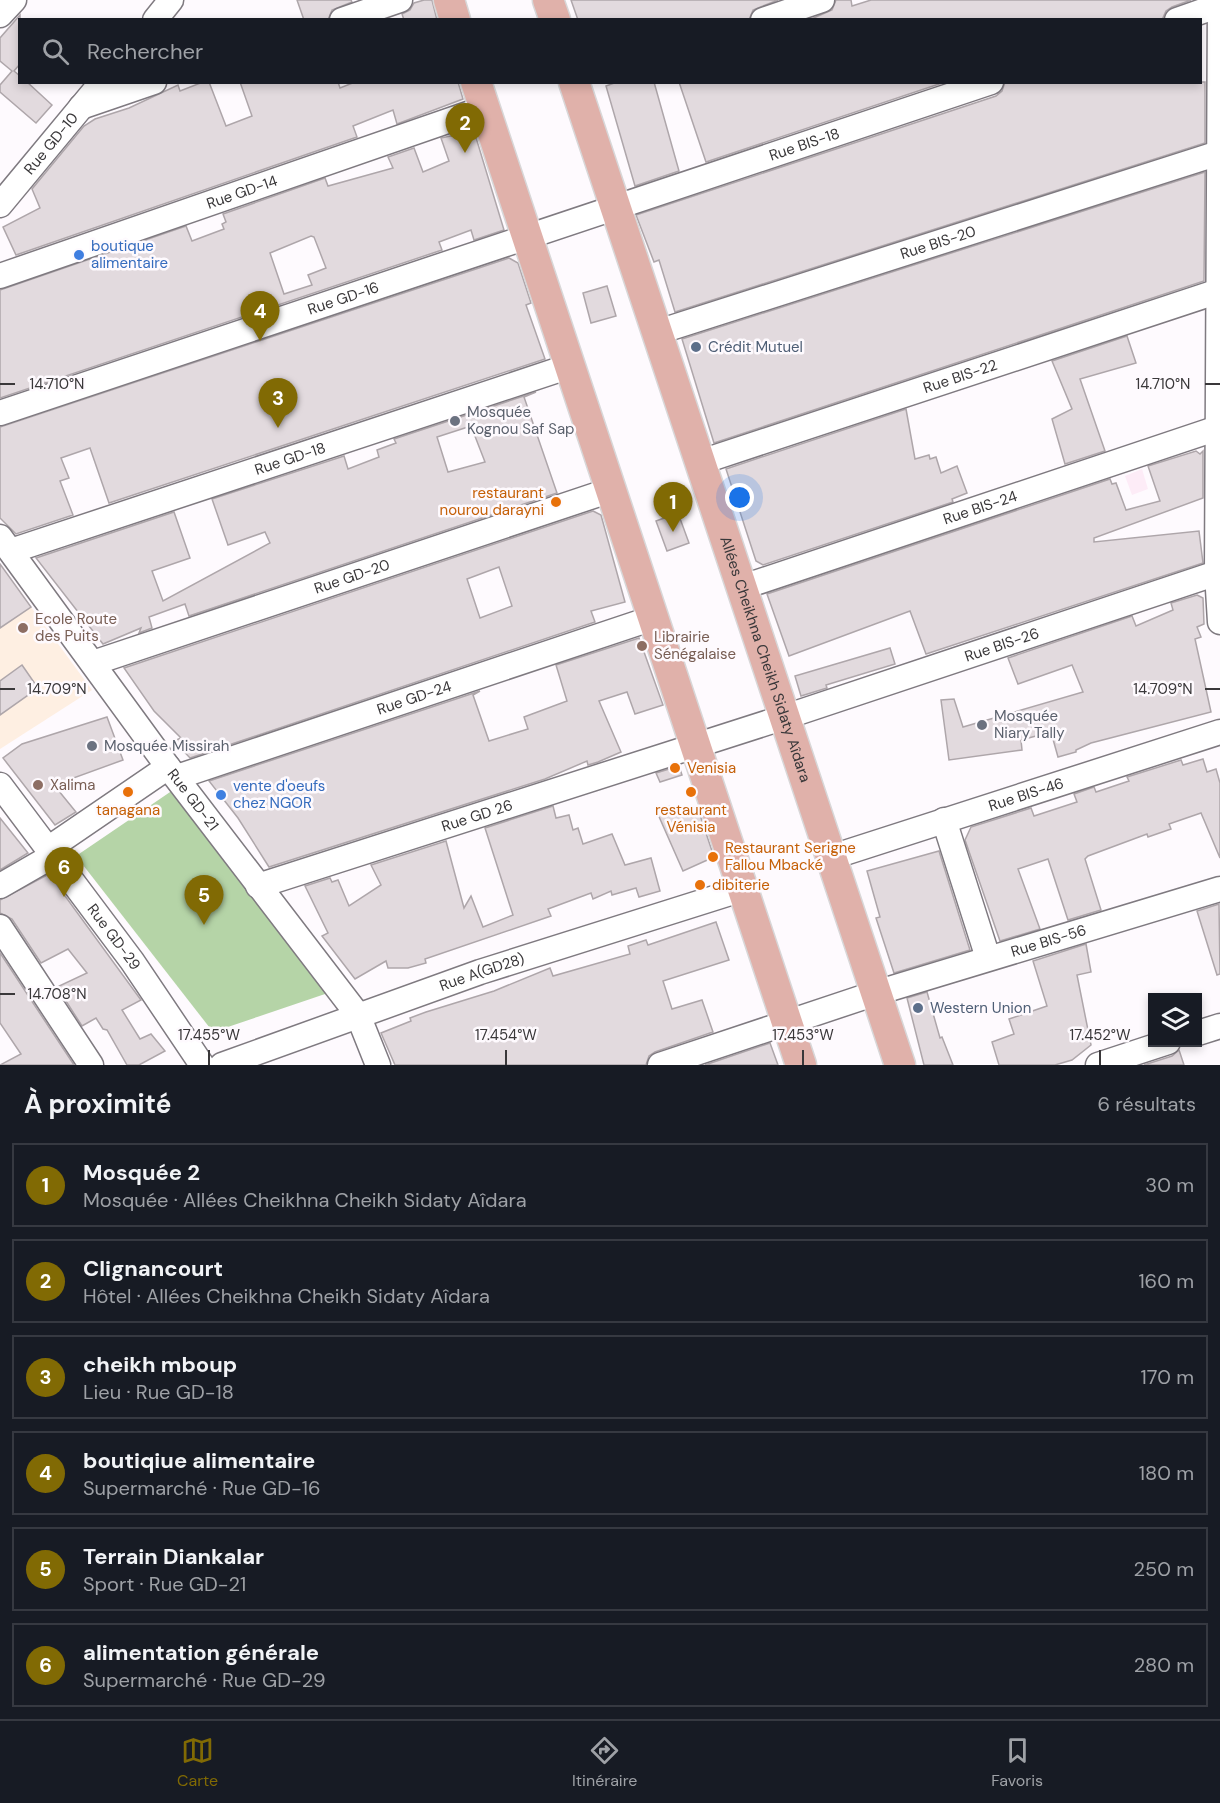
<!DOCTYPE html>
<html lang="fr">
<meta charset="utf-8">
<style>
:root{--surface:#171b24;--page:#20242c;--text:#f1f3f6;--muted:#9ea1a6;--line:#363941;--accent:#816a04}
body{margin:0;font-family:"DM Sans",sans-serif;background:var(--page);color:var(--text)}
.controls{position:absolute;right:18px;bottom:18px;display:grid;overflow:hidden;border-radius:0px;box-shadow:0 3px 9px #0003}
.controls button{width:54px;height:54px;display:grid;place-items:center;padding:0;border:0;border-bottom:2px solid var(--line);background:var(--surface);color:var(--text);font:30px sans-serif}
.you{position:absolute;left:740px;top:498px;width:21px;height:21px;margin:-15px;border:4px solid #fff;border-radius:50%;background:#1a73e8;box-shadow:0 0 0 9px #1a73e833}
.badge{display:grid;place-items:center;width:39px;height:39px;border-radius:50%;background:var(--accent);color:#fff;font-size:20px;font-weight:700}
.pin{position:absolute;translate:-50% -50px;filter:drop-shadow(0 2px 3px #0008)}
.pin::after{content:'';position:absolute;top:32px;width:21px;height:18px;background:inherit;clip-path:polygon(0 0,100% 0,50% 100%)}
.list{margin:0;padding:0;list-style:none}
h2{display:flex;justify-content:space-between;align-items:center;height:78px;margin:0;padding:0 24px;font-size:26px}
h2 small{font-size:20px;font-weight:400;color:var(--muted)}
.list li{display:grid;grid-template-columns:39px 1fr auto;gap:18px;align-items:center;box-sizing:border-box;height:84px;margin:0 12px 12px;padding:0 12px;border:2px solid var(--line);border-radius:0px}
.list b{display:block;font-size:22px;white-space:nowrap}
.list p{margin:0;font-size:20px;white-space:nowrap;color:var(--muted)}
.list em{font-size:20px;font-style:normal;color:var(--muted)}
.icon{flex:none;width:33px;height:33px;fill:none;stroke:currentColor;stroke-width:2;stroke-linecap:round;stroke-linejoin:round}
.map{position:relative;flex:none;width:1220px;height:1065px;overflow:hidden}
.search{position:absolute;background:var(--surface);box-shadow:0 3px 9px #0003;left:18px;right:18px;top:18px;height:66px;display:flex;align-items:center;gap:15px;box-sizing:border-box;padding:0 21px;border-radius:0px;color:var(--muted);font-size:22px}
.sheet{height:654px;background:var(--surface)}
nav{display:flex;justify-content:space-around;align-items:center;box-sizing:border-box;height:84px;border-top:2px solid var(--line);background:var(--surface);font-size:16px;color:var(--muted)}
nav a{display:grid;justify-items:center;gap:3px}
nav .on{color:var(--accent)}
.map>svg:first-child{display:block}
.commercial{fill:#fdecf7}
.education{fill:#feefe2}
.grass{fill:#b5d4a7}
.building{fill:#e2dade;stroke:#aea6aa;stroke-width:1.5;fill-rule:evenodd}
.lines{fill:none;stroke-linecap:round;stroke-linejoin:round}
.minor-casing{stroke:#7f7a80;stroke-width:27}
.major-casing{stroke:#d8d7d8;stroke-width:33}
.minor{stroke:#fff;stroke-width:24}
.major{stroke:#e0b1aa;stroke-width:30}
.ticks{fill:none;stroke:#3a383a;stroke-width:2}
.shop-dot{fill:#3f7fe0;stroke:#fefafe;stroke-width:2}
.service-dot{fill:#5c6f8a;stroke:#fefafe;stroke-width:2}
.worship-dot{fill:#6b7280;stroke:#fefafe;stroke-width:2}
.food-dot{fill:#e8710a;stroke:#fefafe;stroke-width:2}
.education-dot{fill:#8d6e63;stroke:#fefafe;stroke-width:2}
.labels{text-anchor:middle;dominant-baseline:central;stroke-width:5;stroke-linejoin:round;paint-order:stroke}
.street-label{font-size:15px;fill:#3a383a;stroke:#fefafe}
.shop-label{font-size:15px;fill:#366cbe;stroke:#fefafe;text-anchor:start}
.service-label{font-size:15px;fill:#4e5e75;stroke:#fefafe;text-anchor:start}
.worship-label{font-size:15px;fill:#5b616d;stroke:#fefafe;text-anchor:start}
.food-label{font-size:15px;fill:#c56008;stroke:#fefafe;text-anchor:start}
.education-label{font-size:15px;fill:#785e54;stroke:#fefafe;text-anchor:start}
.ticks-label{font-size:15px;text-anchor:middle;fill:#3a383a;stroke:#fefafe;stroke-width:5;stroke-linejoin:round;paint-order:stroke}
</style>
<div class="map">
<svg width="1220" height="1065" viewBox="0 0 1220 1065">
<rect width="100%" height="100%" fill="#fefafe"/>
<polygon class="commercial" points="1142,469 1148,489 1132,495 1125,476"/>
<polygon class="education" points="0,565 92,690 0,749"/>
<polygon class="grass" points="176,788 328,993 213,1032 76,856"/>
<g class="building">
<polygon points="297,0 351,0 352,2 332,10 328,20 304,20"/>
<polygon points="424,0 432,0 437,20 404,20 402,14 410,10 414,3"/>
<polygon points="571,0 778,0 753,10 749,20 578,20"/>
<polygon points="836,0 851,0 852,6 871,0 1191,0 1172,7 1166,11 1162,20 809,20 832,10"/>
<polygon points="20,15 20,64 14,71 20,76 20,82 27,82 52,105 36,123 0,92 0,85 12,71 0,61 0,38"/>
<polygon points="203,82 209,82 226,126 252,116 240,82 338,82 340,88 355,82 458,82 463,99 397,124 393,110 353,126 357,137 16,255 3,227 40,208 32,189 84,126 95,119 129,108 178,85 180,91"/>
<polygon points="617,82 654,82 679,171 635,186 606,86"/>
<polygon points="679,82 945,82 706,162"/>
<polygon points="1005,82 1205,82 1205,143 675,312 659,260 654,262 636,215 996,96 1002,91"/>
<path d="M474,131L504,230L474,240L471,230L439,242L442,250L0,398V290L186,226L192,241L224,229L222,224L226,222L223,214L325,178L328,186L393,168L388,157L414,148L423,172L449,161L441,138ZM311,236L314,237L326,268L308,275L312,285L284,294L270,253Z"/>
<polygon points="1205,172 1204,281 714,443 682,339"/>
<polygon points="509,258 518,263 531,303 526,305 545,359 109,503 90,448 61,458 69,478 60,481 73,515 16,534 0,518 0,427"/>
<polygon points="607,286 616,316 591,323 583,293"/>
<polygon points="1127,336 1136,363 1080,379 1105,451 1065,464 1052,419 1072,409 1052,361"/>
<path d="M536,392L524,397L557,493L189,616L185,604L149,617L152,628L139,633L141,628L103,644L36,558L174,512L190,558L152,571L163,601L270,543L265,532L228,545L212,499L344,456L348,469L379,457L377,450L396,443L394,439ZM471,426L485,462L448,472L437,437Z"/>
<polygon points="906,409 915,459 929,455 930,459 936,457 941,473 957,466 967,493 952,499 953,502 763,565 756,561 726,469"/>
<polygon points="1196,451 1200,454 1203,451 1203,498 1094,538 1094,542 1199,531 1203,563 926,654 910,611 789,656 767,594 1110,479 1112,484 1116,483 1126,510 1160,501 1148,466"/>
<path d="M593,511L601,515L625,602L591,611L595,622L190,758L174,741L181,738L154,711L124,668ZM499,567L512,606L480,618L467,579Z"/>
<polygon points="678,513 689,543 667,551 656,521"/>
<polygon points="0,564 31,607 0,628"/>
<polygon points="1197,595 1203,598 1204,624 1197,627 1201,637 1195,639 1211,712 1091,743 1076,750 1076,752 1058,757 1051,732 1021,740 1022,750 949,760 941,700 954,699 963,727 1083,692 1072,665 1018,684 1008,658 1132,616 1136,626 1173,610 1171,603"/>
<polygon points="639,638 663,705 635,714 627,692 599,701 621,752 598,762 588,765 587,761 545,779 269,867 238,818 209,781 480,691 473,695 489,741 528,729 524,717 567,701 556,665"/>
<polygon points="890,648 895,664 826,685 827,688 801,696 795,676"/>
<polygon points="22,665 38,688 0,715 0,681"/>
<polygon points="107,717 123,760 54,785 76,812 55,825 3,758 22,744"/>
<polygon points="1203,759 1207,772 1216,769 1220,783 1220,858 1201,813 1169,824 1171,829 1148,837 1147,834 1088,856 1085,859 1101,910 1068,920 1048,859 1018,869 1040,929 1000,941 965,840 971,827 1031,808 1034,816 1077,802 1074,794 1094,787 1096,792 1129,781 1127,777 1181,760 1183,765"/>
<polygon points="679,766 682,775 660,782 656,773"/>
<polygon points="553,806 556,818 569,815 573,830 578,828 583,844 612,834 625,865 651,858 660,891 639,897 636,888 612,895 611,891 593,899 591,893 548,909 551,916 425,959 426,963 408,968 388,968 386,961 355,979 322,936 328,933 305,886 330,878 332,882 338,880 349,906 381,885 371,865 446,841 464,908 471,896 483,927 513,915 485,828"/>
<polygon points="670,806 674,816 697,806 714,857 683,871 657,812"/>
<polygon points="0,818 28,853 0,870"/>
<polygon points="939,851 970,950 894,973 876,918 880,917 867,871"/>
<polygon points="49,874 141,1000 122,1010 140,1039 151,1034 165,1051 139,1065 127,1065 107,1030 103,1029 96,1018 82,1026 57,987 87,973 68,949 41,963 12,919 0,913 0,900"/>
<polygon points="1219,904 1220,974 1217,975 1197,911"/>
<polygon points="716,922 729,960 663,981 672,1009 702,1000 713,1032 655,1052 649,1056 646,1065 395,1065 381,1033 411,1021 410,1018 426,1012 494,991 550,968 553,976 630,954 628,946 646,940 648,945"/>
<polygon points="1086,944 1091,972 1077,975 1091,1045 1072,1060 1055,1065 999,1065 992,1042 1014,1034 1009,1019 1047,1006 1033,961"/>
<polygon points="0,953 74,1065 0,1065 21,1054 0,1023"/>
<polygon points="927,992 940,1038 942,1037 953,1065 924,1065 907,998"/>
<polygon points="770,1043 778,1065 705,1065"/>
<polygon points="1179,1050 1184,1065 1144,1065 1172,1056"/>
</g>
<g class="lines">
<g class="minor-casing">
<g id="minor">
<polyline points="1220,0 1217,573 1220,622"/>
<polyline points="0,15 14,0"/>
<polyline points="155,20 171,0"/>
<polyline points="342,20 400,0"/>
<polyline points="763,20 822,0"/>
<polyline points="1177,20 1220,5"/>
<polyline points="81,107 154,82"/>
<path id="s1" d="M0,205L102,82"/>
<path id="s2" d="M0,276L485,108"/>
<path id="s3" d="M658,332L1219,153"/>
<path id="s4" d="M0,413L991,82"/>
<path id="s5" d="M701,462L1219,291"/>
<path id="s6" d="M0,537L168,767L358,1015L378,1065"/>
<path id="s7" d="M11,551L570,366"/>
<path id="s8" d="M743,587L1218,428"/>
<path id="s9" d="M93,663L611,490"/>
<path id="s10" d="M177,777L653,618"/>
<path id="s11" d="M0,785L132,961L202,1065"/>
<polyline points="944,820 988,958"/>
<polyline points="48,849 168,767"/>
<path id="s12" d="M832,857L1220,732"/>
<polyline points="0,886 54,855"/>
<path id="s13" d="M258,886L785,717L1217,573"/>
<polyline points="0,927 91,1065"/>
<polyline points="1198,1033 1220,1026"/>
<path id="s14" d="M222,1065L480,972L743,889"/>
<path id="s15" d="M660,1065L876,993L1220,889"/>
<polyline points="1098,1065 1168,1042"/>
</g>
</g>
<g class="major-casing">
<g id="major">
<polyline points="449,0 455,20"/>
<polyline points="548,0 555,20"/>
<polyline points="476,82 801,1065"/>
<path id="s16" d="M574,82L900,1065"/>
</g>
</g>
<use href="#minor" class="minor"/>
<use href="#major" class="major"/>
</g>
<path class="ticks" d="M0,384H15M1205,384H1220M0,689H15M1205,689H1220M0,994H15M209,1050V1065M506,1050V1065M803,1050V1065M1100,1050V1065"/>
<g class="shop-dot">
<circle cx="79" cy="255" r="6"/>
<circle cx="221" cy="795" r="6"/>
</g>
<g class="service-dot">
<circle cx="696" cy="347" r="6"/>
<circle cx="918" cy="1008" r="6"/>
</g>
<g class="worship-dot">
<circle cx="455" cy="421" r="6"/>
<circle cx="982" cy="725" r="6"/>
<circle cx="92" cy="746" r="6"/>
</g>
<g class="food-dot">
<circle cx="556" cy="502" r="6"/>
<circle cx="675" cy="768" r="6"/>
<circle cx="128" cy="792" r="6"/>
<circle cx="691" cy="792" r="6"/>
<circle cx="713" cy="857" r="6"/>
<circle cx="700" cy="885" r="6"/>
</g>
<g class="education-dot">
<circle cx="23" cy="628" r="6"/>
<circle cx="642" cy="646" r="6"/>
<circle cx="38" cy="785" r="6"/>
</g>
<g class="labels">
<g class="street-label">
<text stroke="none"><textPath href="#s1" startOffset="80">Rue GD-10</textPath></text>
<text stroke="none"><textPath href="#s4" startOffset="848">Rue BIS-18</textPath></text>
<text stroke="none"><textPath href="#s2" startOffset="256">Rue GD-14</textPath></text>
<text stroke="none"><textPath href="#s3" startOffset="294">Rue BIS-20</textPath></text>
<text stroke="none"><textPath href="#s4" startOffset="362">Rue GD-16</textPath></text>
<text stroke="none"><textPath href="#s5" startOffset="273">Rue BIS-22</textPath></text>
<text stroke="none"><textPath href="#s7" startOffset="294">Rue GD-18</textPath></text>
<text stroke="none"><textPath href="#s8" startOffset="250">Rue BIS-24</textPath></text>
<text stroke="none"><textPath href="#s9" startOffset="273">Rue GD-20</textPath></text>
<text stroke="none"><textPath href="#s13" startOffset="782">Rue BIS-26</textPath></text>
<text stroke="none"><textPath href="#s16" startOffset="608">Allées Cheikhna Cheikh Sidaty Aîdara</textPath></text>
<text stroke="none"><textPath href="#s10" startOffset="250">Rue GD-24</textPath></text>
<text stroke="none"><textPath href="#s12" startOffset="204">Rue BIS-46</textPath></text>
<text stroke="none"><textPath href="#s6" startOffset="326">Rue GD-21</textPath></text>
<text stroke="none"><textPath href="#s13" startOffset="230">Rue GD 26</textPath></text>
<text stroke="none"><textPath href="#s11" startOffset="190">Rue GD-29</textPath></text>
<text stroke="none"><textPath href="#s15" startOffset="408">Rue BIS-56</textPath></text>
<text stroke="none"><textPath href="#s14" startOffset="276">Rue A(GD28)</textPath></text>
</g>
<g class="shop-label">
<text x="91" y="246">boutique<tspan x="91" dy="17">alimentaire</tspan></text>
<text x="233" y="786">vente d'oeufs<tspan x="233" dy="17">chez NGOR</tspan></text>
</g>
<g class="service-label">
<text x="708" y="347">Crédit Mutuel</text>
<text x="930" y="1008">Western Union</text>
</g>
<g class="worship-label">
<text x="467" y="412">Mosquée<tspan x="467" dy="17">Kognou Saf Sap</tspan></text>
<text x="994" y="716">Mosquée<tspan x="994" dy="17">Niary Tally</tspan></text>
<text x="104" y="746">Mosquée Missirah</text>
</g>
<g class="food-label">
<text x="544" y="493" text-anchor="end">restaurant<tspan x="544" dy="17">nourou darayni</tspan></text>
<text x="687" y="768">Venisia</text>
<text x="128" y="810" text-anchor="middle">tanagana</text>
<text x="691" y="810" text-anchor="middle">restaurant<tspan x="691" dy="17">Vénisia</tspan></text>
<text x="725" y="848">Restaurant Serigne<tspan x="725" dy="17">Fallou Mbacké</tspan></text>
<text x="712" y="885">dibiterie</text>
</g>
<g class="education-label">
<text x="35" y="619">Ecole Route<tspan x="35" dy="17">des Puits</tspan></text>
<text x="654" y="637">Librairie<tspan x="654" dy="17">Sénégalaise</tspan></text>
<text x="50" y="785">Xalima</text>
</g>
</g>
<g class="ticks-label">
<text x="57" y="389">14.710°N</text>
<text x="1163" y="389">14.710°N</text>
<text x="57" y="694">14.709°N</text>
<text x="1163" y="694">14.709°N</text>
<text x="57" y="999">14.708°N</text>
<text x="209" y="1040">17.455°W</text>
<text x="506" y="1040">17.454°W</text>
<text x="803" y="1040">17.453°W</text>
<text x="1100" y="1040">17.452°W</text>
</g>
</svg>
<div class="controls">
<button><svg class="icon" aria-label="layers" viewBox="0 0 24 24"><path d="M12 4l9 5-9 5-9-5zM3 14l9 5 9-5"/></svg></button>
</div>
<div class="you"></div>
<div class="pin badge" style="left:673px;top:532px">1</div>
<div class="pin badge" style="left:465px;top:153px">2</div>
<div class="pin badge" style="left:278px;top:428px">3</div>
<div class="pin badge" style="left:260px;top:341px">4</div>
<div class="pin badge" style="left:204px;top:925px">5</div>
<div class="pin badge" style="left:64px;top:897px">6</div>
<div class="search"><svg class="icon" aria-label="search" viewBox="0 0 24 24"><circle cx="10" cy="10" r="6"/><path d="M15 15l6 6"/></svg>Rechercher</div>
</div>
<section class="sheet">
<h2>À proximité<small>6 résultats</small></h2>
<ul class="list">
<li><span class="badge">1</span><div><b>Mosquée 2</b><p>Mosquée · Allées Cheikhna Cheikh Sidaty Aîdara</p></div><em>30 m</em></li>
<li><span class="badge">2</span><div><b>Clignancourt</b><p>Hôtel · Allées Cheikhna Cheikh Sidaty Aîdara</p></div><em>160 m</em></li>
<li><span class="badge">3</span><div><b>cheikh mboup</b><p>Lieu · Rue GD-18</p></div><em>170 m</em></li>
<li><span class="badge">4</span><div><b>boutiqiue alimentaire</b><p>Supermarché · Rue GD-16</p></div><em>180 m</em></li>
<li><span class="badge">5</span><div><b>Terrain Diankalar</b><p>Sport · Rue GD-21</p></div><em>250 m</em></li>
<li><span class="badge">6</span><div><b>alimentation générale</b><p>Supermarché · Rue GD-29</p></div><em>280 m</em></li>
</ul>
</section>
<nav>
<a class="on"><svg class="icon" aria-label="map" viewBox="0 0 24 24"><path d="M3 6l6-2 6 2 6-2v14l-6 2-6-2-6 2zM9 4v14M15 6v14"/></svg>Carte</a>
<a><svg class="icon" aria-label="directions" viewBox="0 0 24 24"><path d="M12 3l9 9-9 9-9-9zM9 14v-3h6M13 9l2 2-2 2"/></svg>Itinéraire</a>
<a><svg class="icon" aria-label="saved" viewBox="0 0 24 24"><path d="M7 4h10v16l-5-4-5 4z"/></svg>Favoris</a>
</nav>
